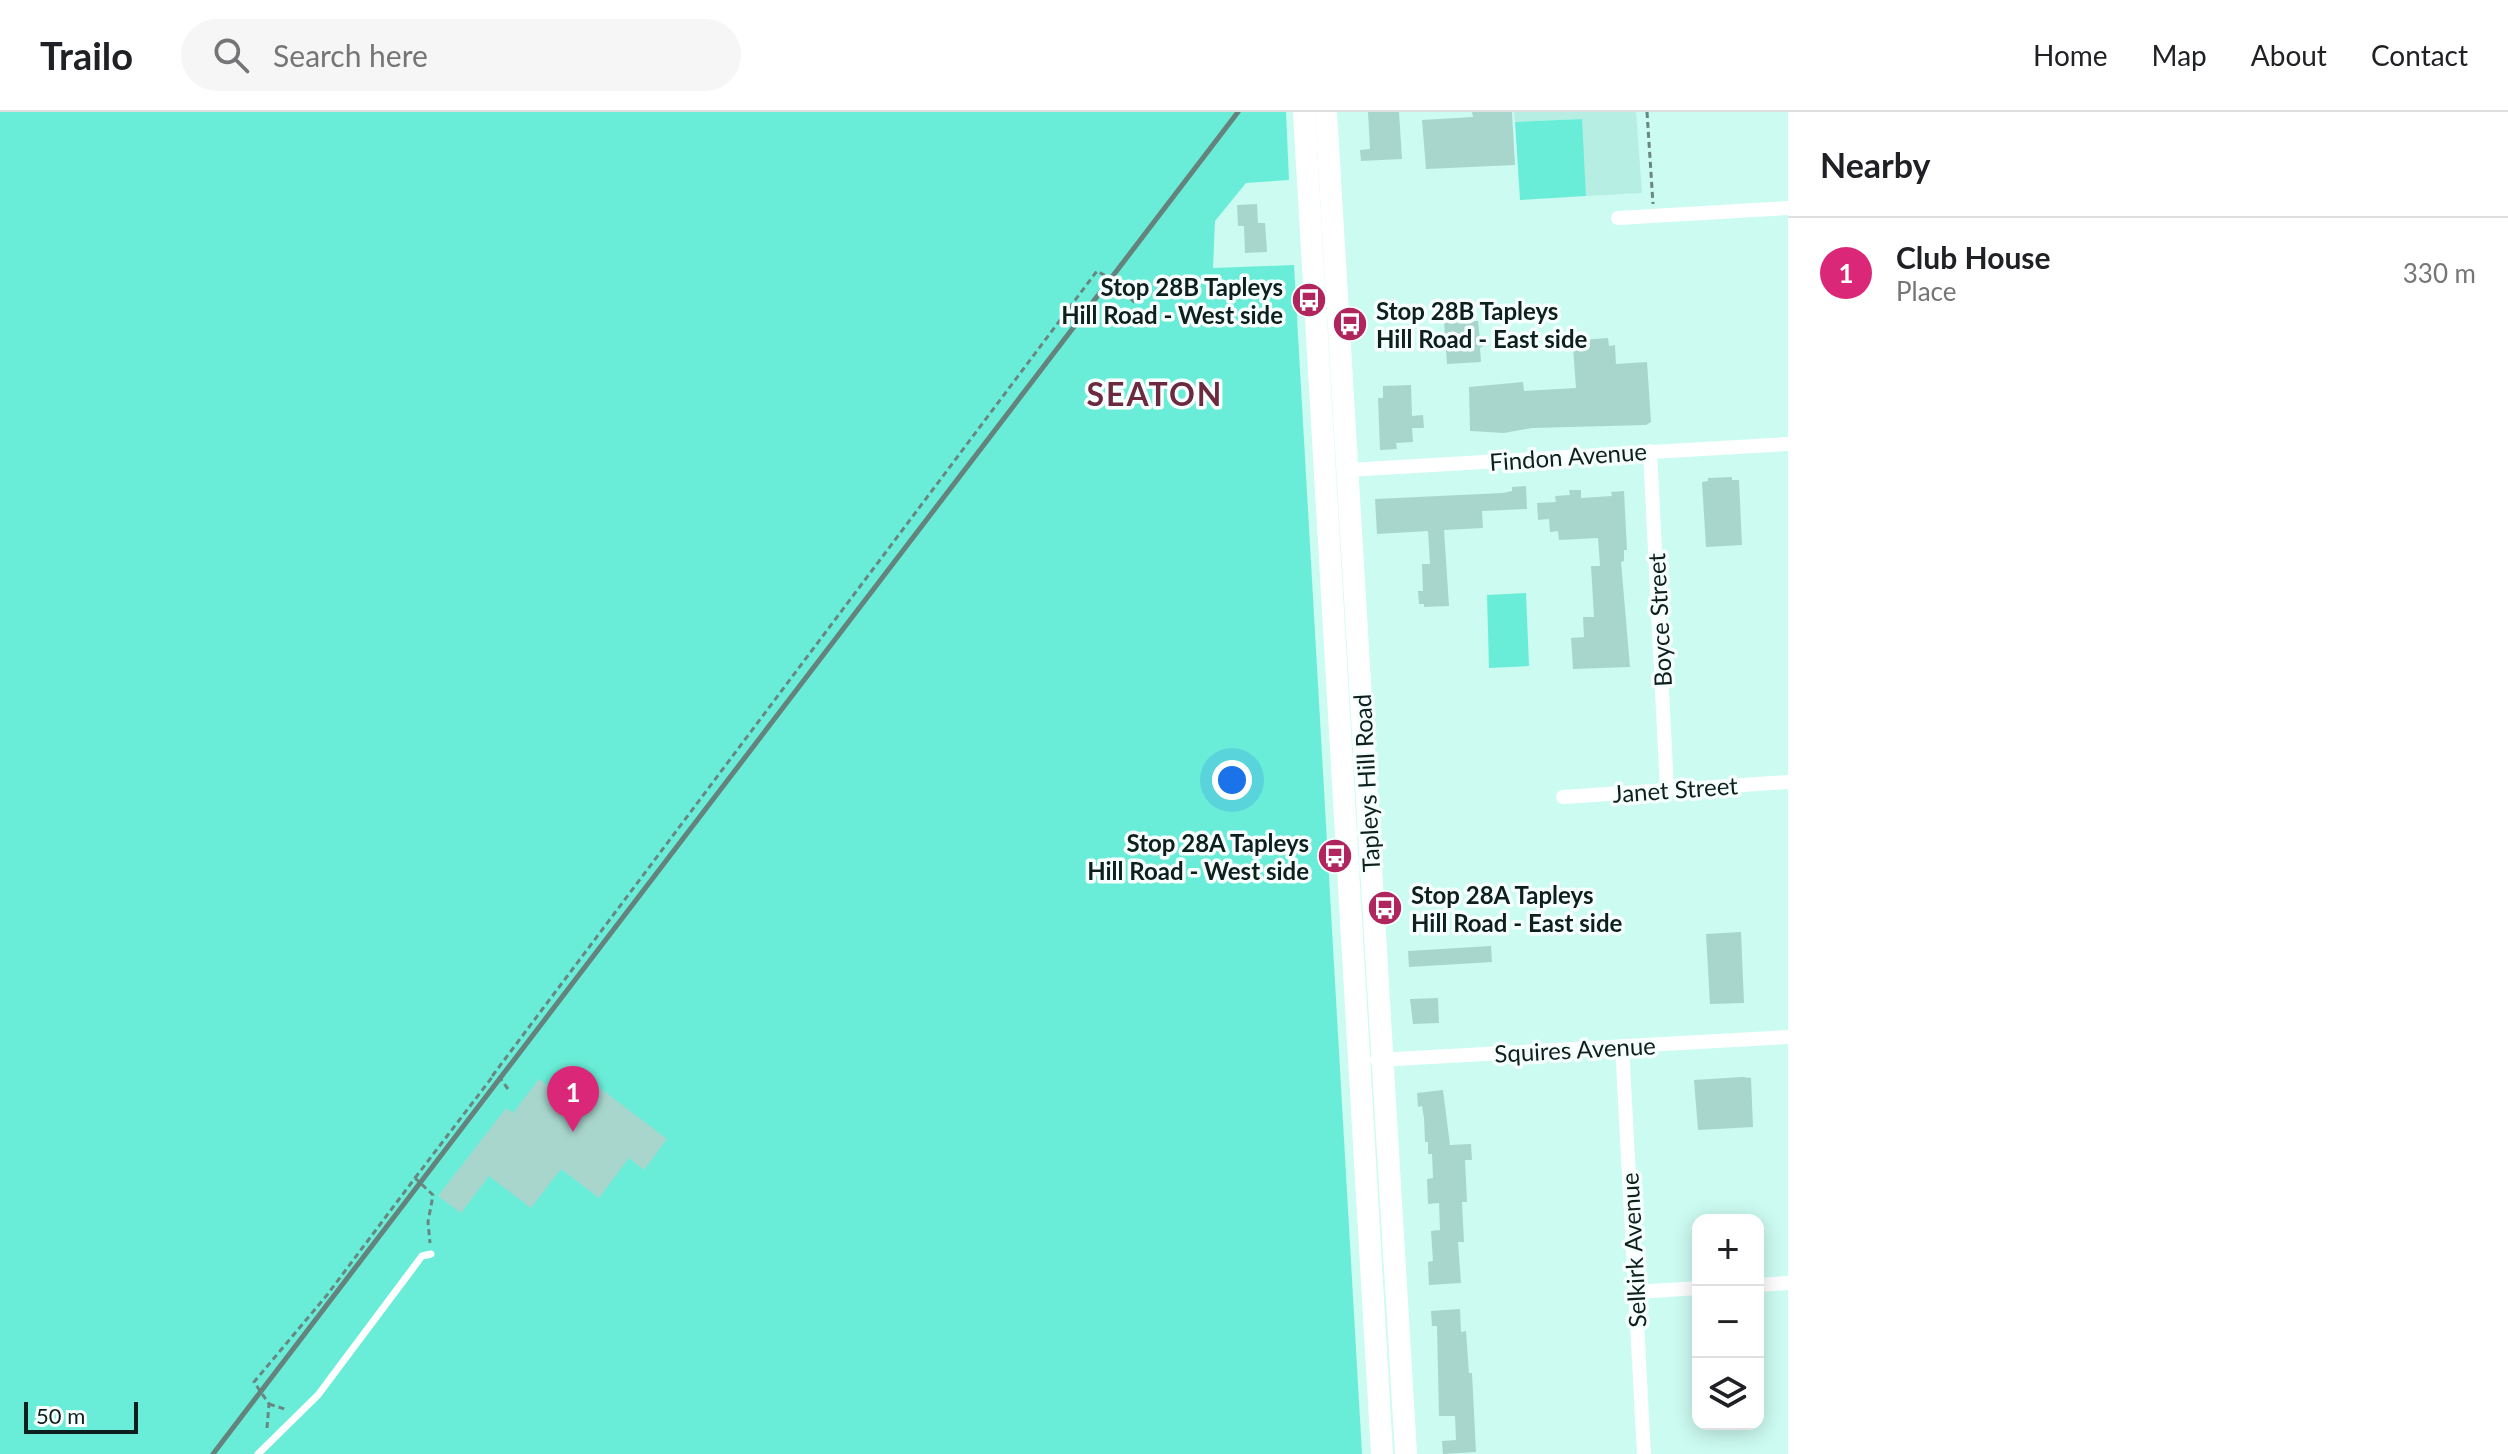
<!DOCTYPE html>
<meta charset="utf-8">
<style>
:root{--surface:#fff;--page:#f6f6f6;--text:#202124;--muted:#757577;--line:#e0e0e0;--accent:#db2777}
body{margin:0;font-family:Lato,sans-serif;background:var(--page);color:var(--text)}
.controls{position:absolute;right:24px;bottom:24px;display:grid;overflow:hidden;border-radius:16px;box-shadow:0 4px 20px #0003}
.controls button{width:72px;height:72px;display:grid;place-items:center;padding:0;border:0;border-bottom:2px solid var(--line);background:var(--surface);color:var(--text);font:40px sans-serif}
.scale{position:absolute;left:24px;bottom:20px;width:114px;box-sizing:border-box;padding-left:8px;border:4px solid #0e201d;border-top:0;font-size:22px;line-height:28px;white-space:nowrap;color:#0e201d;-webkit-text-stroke:6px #f6fffd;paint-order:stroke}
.you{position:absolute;left:1232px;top:668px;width:28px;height:28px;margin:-20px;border:6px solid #fff;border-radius:50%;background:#1a73e8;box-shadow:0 0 0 12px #1a73e833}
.badge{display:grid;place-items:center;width:52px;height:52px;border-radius:50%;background:var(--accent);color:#fff;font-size:26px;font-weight:700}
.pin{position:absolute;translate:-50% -66px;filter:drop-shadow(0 2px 4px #0008)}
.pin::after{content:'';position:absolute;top:42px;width:28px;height:24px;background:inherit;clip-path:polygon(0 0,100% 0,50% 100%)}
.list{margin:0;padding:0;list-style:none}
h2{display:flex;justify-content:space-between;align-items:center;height:104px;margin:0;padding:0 32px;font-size:34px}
h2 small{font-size:26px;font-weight:400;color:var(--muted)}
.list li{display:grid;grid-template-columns:52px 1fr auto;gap:24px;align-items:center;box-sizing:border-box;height:112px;padding:0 32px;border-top:2px solid var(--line)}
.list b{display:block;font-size:30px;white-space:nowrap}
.list p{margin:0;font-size:26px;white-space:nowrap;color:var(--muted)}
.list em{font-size:26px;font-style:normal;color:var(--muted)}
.icon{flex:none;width:44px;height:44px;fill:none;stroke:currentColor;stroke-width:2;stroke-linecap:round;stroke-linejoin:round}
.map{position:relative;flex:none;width:1788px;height:1342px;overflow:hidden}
header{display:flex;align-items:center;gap:48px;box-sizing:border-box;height:112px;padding:0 40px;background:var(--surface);border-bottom:2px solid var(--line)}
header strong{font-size:38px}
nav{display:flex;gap:44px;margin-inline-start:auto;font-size:28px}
.search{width:560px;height:72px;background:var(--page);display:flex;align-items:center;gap:20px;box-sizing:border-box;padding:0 28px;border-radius:44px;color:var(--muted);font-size:30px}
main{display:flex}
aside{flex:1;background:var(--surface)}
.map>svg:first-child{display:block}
.built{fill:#b7eee3}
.green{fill:#6aedd8}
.building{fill:#a8d6cd}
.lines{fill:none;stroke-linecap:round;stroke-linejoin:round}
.path{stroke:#688781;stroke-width:3;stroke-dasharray:6 4;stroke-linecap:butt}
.lane{stroke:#fff;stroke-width:7}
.street{stroke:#fff;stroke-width:14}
.primary{stroke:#fff;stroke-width:22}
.rail{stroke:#64837c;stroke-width:5}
.labels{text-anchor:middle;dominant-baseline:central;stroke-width:7;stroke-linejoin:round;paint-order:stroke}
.poi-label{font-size:24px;font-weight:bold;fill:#0e201d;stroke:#f6fffd;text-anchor:end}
.street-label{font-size:24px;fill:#0e201d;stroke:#f6fffd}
.district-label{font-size:32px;font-weight:bold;letter-spacing:2px;fill:#6d2940;stroke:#f6fffd}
</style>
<header>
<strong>Trailo</strong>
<div class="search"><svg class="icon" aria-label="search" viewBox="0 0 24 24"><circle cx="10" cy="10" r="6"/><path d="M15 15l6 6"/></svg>Search here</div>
<nav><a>Home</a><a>Map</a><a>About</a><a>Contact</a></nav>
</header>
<main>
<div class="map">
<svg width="1788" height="1342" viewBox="0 0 1788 1342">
<rect width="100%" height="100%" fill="#ccfbf1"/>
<polygon class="built" points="1514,0 1636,0 1642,81 1586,84 1581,7 1515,10"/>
<g class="green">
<polygon points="0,0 1286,0 1289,68 1246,71 1215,109 1213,156 1294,153 1362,1342 0,1342"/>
<polygon points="1582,7 1586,84 1520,88 1515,10"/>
<polygon points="1526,481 1529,554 1489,556 1487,483"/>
</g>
<g class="building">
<polygon points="1368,0 1399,0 1402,47 1361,49 1360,38 1370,37"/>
<polygon points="1472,0 1512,0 1515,53 1426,57 1422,8 1473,5"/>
<polygon points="1257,92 1258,111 1265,111 1267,140 1245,141 1244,114 1238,114 1237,93"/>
<polygon points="1468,206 1470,209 1478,209 1480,228 1486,232 1480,236 1481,250 1447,252 1444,210"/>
<polygon points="1608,226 1609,234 1615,233 1616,252 1647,250 1651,310 1646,313 1532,316 1504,321 1470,319 1469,275 1523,270 1524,279 1576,276 1573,236 1580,235 1580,228"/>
<polygon points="1411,273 1412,304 1423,303 1424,316 1412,316 1413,330 1396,331 1397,337 1380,338 1378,286 1383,286 1383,274"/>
<polygon points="1732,365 1732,368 1739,368 1742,433 1706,435 1702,370 1708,369 1708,366"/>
<polygon points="1526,374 1527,397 1482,399 1483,416 1444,418 1449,494 1424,495 1424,492 1419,492 1418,479 1423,479 1422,452 1430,452 1428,419 1377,422 1375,387 1503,381 1512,379 1512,375"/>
<polygon points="1569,378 1581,378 1581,386 1612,384 1611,380 1624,379 1627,438 1624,438 1624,449 1621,450 1630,555 1573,557 1571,526 1584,525 1583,505 1594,505 1591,454 1600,454 1598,426 1559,428 1558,419 1550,420 1549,407 1538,408 1537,391 1556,390 1555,384 1570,383"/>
<polygon points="1741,820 1744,891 1710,892 1706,822"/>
<polygon points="1491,834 1492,850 1409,855 1408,839"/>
<polygon points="1438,886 1439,911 1413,912 1410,887"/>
<polygon points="568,952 667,1027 644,1058 629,1046 599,1086 561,1057 531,1096 489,1064 461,1101 438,1084 506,996 513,1001 539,967 550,975"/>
<polygon points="1742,965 1751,966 1753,1015 1698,1018 1694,968"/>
<polygon points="1443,978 1450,1033 1471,1032 1472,1048 1465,1048 1467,1090 1462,1090 1464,1130 1458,1130 1461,1171 1429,1173 1428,1150 1433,1149 1431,1119 1440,1118 1439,1091 1428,1092 1427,1067 1433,1066 1432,1042 1428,1042 1428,1030 1425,1030 1424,1006 1422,994 1418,995 1417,981"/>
<polygon points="1460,1197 1461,1220 1466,1219 1469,1261 1472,1261 1476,1340 1443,1342 1442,1329 1456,1328 1455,1304 1439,1304 1437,1214 1432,1214 1431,1199"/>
</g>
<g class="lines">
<g class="path">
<polyline points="1647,0 1653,92"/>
<polyline points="508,977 500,966 493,963 1097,159 1111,167 1137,193"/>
<polyline points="415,1066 493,964"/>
<polyline points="269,1292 288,1298"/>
<polyline points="267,1316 269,1292 254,1270 327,1183 415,1066 433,1083 428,1110 430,1131"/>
</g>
<polyline class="lane" points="258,1342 318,1283 422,1144 431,1142"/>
<g class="street">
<polyline points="1618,106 1788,96"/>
<polyline points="1650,339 1667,678"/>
<polyline points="1348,358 1788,332"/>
<polyline points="1563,685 1788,670"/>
<polyline points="1622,934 1644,1342"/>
<polyline points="1377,948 1788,925"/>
<polyline points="1758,1173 1788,1171"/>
<polyline points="1635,1180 1698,1176"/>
</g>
<g class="primary">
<polyline points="1304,0 1382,1342"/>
<polyline points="1326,0 1406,1342"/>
</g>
<polyline class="rail" points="213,1342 1238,0"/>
</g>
<defs>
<g id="bus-disc" transform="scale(1.8)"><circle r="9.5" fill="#b1255f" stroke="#f6fffd"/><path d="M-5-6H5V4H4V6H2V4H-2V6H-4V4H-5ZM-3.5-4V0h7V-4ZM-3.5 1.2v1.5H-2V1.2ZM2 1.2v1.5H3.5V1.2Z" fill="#fff"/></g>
</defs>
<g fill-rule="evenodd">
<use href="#bus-disc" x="1309" y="188"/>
<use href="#bus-disc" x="1350" y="212"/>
<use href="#bus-disc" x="1335" y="744"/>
<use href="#bus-disc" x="1385" y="796"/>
</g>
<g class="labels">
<g class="poi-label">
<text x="1283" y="174">Stop 28B Tapleys<tspan x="1283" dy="28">Hill Road - West side</tspan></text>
<text x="1376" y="198" text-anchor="start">Stop 28B Tapleys<tspan x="1376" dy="28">Hill Road - East side</tspan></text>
<text x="1309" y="730">Stop 28A Tapleys<tspan x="1309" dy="28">Hill Road - West side</tspan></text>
<text x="1411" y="782" text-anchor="start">Stop 28A Tapleys<tspan x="1411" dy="28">Hill Road - East side</tspan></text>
</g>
<g class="street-label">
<text transform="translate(1568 344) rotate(-4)">Findon Avenue</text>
<text transform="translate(1659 508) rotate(-93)">Boyce Street</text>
<text transform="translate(1366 671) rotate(-93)">Tapleys Hill Road</text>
<text transform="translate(1675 677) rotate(-4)">Janet Street</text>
<text transform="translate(1575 937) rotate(-3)">Squires Avenue</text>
<text transform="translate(1633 1138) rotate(-93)">Selkirk Avenue</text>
</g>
<g class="district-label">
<text x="1155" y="281">SEATON</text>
</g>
</g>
</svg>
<div class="controls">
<button>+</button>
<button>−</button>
<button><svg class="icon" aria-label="layers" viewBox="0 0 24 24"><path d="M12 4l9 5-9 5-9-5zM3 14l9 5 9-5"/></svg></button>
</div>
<div class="scale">50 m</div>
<div class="you"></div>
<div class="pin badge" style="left:573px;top:1020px">1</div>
</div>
<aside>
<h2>Nearby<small></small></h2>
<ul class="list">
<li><span class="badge">1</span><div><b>Club House</b><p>Place</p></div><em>330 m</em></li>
</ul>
</aside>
</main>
